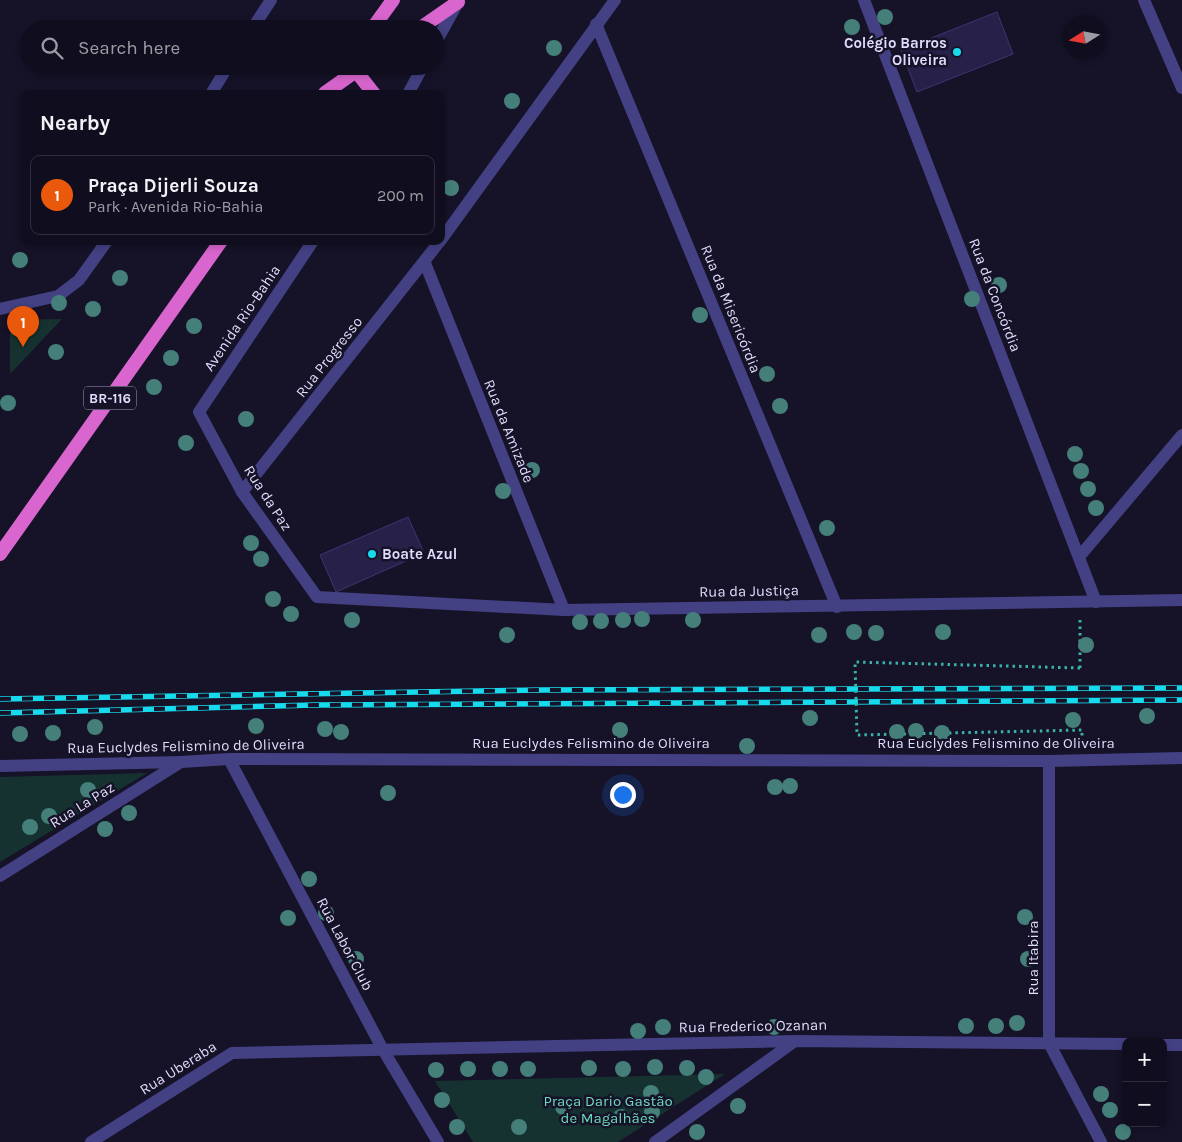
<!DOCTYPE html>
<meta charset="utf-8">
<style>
:root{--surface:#100e1e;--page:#1e1c2b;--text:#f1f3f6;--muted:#9c9ca4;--line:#302e3c;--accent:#ea580c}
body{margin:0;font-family:Karla,sans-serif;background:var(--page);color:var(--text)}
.controls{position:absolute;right:15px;bottom:15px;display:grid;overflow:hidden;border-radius:10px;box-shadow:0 2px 8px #0003}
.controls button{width:45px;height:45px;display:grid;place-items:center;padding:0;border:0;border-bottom:1px solid var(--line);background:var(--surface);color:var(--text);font:25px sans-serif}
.compass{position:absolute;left:1062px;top:15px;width:45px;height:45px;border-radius:50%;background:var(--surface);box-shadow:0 2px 8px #0003;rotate:259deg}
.you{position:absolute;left:622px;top:794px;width:18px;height:18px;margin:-12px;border:4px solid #fff;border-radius:50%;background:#1a73e8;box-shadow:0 0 0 8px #1a73e833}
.badge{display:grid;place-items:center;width:32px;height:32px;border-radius:50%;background:var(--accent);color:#fff;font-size:16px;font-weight:700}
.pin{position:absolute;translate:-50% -41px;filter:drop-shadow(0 1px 2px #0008)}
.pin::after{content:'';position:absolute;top:26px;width:18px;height:15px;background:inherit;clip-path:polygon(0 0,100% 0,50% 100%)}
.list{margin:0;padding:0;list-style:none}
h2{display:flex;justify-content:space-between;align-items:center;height:65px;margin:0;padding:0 20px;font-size:21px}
h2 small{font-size:16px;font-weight:400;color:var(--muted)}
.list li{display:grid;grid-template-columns:32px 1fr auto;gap:15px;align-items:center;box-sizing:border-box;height:80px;margin:0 10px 10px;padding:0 10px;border:1px solid var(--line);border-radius:10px}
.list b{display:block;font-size:19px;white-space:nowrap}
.list p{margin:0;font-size:16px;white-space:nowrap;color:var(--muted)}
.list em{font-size:16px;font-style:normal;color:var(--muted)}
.icon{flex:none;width:28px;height:28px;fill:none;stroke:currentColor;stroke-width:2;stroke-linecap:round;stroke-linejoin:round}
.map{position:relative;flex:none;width:1182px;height:1142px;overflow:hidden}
.search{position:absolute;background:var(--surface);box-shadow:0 2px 8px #0003;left:20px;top:20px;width:425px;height:55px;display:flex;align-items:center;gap:12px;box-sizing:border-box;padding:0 18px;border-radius:28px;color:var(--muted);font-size:19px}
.panel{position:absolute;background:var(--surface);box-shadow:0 2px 8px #0003;left:20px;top:90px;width:425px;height:155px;border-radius:10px}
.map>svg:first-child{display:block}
.green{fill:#163230}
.building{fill:#272048;stroke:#3f3472}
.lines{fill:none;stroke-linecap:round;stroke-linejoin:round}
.path{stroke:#3ab2a9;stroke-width:3;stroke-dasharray:2.5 4;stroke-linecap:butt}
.minor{stroke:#434183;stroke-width:12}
.tertiary{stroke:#434183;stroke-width:12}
.trunk{stroke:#d966ce;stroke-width:14}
.rail-casing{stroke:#17dbed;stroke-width:5.5}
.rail{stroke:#161228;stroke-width:4;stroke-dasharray:11;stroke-linecap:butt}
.path-bridge{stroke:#3ab2a9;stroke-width:3;stroke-dasharray:2.5 4;stroke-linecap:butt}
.tree{fill:#457f79}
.poi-dot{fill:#17dbed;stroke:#161228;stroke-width:2}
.labels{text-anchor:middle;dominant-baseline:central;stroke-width:5;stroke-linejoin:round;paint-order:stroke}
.shield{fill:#161228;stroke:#a39fbc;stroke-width:1}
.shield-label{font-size:14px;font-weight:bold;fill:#dfdcfc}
.poi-label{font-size:15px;font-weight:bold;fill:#dfdcfc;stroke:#161228;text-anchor:end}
.street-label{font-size:15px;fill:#dfdcfc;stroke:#161228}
.park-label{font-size:15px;fill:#6cd8bb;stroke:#161228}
</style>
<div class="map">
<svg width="1182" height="1142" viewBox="0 0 1182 1142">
<rect width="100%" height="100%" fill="#161228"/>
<g class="green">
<polygon points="62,319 10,374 10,320"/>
<polygon points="147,773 0,862 0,777"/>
<polygon points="725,1074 618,1142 473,1142 435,1081"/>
</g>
<g class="building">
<polygon points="997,12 1013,54 917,92 901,50"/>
<polygon points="408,517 424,553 336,592 320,555"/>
</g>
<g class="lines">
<g class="path">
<polyline points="1080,668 1080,619"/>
<polyline points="1082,742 1082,730"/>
</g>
<g class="minor">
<polyline points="864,0 1096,602"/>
<polyline points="1144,0 1182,88"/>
<polyline points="596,24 837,607"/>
<polyline points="436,42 458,2"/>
<polyline points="408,94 423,66"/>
<polyline points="441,240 615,0"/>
<polyline points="313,241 199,412 242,492 317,597 564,610 1182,600"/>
<polyline points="425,263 564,610"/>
<polyline points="242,492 440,241"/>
<polyline points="1079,557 1182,435"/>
<polyline points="229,759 382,1048 438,1142"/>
<polyline points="1049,761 1049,1043 1101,1142"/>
<polyline points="0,766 181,762"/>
<polyline points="1163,1045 1182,1045"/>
<polyline points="91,1142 232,1053 795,1041 1126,1044"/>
<polyline points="655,1142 795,1041"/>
</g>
<g class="tertiary">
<polyline points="252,29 271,0"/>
<polyline points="211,94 228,66"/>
<polyline points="0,309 58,296 79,280 107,241"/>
<polyline points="0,876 181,762 229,759 1049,761 1182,758"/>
</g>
<g class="trunk">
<polyline points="372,29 393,0"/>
<polyline points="419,29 458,2"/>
<polyline points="356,71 374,94"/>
<polyline points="325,93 363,66"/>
<polyline points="0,554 221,241"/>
</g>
<g class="rail-casing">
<g id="rail">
<polyline points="0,699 543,690 1182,688"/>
<polyline points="0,713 315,705 1182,700"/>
</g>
</g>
<use href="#rail" class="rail"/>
<polyline class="path-bridge" points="1080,668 855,662 857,735 1082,730"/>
</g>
<g class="tree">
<circle cx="885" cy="17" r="8"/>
<circle cx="852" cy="27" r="8"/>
<circle cx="554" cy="48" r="8"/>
<circle cx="512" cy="101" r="8"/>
<circle cx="451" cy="188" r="8"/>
<circle cx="20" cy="260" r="8"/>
<circle cx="120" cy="278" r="8"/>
<circle cx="999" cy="285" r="8"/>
<circle cx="972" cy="299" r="8"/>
<circle cx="59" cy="303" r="8"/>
<circle cx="93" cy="309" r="8"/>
<circle cx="700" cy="315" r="8"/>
<circle cx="194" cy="326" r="8"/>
<circle cx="56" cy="352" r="8"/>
<circle cx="171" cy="358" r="8"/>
<circle cx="767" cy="374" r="8"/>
<circle cx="154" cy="387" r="8"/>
<circle cx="8" cy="403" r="8"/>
<circle cx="780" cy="406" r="8"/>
<circle cx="246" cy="419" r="8"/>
<circle cx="186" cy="443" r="8"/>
<circle cx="1075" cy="454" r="8"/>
<circle cx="532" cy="470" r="8"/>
<circle cx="1081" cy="471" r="8"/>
<circle cx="1088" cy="489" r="8"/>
<circle cx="503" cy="491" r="8"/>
<circle cx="1096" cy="508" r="8"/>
<circle cx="827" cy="528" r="8"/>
<circle cx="251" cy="543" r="8"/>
<circle cx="261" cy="559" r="8"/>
<circle cx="273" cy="599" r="8"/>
<circle cx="291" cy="614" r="8"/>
<circle cx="642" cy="619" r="8"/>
<circle cx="352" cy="620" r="8"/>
<circle cx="623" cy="620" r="8"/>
<circle cx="693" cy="620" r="8"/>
<circle cx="601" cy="621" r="8"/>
<circle cx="580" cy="622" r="8"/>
<circle cx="854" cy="632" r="8"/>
<circle cx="943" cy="632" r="8"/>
<circle cx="876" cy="633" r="8"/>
<circle cx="507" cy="635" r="8"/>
<circle cx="819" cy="635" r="8"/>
<circle cx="1086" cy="645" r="8"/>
<circle cx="1147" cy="716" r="8"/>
<circle cx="810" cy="718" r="8"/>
<circle cx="1073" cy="720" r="8"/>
<circle cx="256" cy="726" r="8"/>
<circle cx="95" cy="727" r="8"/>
<circle cx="325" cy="729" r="8"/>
<circle cx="620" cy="730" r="8"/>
<circle cx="916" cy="731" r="8"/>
<circle cx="341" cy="732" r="8"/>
<circle cx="897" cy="732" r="8"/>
<circle cx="53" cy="733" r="8"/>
<circle cx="942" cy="733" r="8"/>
<circle cx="20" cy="734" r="8"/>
<circle cx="747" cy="746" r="8"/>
<circle cx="790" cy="786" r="8"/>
<circle cx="775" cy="787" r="8"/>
<circle cx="88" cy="790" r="8"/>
<circle cx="388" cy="793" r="8"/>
<circle cx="129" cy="813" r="8"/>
<circle cx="49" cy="816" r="8"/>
<circle cx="30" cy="827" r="8"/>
<circle cx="105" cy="829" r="8"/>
<circle cx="309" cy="879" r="8"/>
<circle cx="326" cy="913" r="8"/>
<circle cx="1025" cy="917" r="8"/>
<circle cx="288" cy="918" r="8"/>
<circle cx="356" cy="959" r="8"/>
<circle cx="1028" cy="959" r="8"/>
<circle cx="1017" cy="1023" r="8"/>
<circle cx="966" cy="1026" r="8"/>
<circle cx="996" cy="1026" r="8"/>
<circle cx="663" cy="1027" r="8"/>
<circle cx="774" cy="1027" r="8"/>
<circle cx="638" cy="1031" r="8"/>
<circle cx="655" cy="1067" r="8"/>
<circle cx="589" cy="1068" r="8"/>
<circle cx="687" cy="1068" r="8"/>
<circle cx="468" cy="1069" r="8"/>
<circle cx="500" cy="1069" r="8"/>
<circle cx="528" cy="1069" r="8"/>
<circle cx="623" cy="1069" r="8"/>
<circle cx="436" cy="1070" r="8"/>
<circle cx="706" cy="1077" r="8"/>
<circle cx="651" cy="1093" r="8"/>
<circle cx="1101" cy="1094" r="8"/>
<circle cx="442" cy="1100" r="8"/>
<circle cx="738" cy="1106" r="8"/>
<circle cx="563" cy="1107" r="8"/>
<circle cx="1110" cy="1110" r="8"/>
<circle cx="652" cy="1112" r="8"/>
<circle cx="621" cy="1117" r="8"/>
<circle cx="457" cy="1127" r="8"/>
<circle cx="519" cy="1127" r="8"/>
<circle cx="697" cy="1132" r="8"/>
<circle cx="1123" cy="1132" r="8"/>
</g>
<g class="poi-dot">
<circle cx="957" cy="52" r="5"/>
<circle cx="372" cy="554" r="5"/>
</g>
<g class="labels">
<rect class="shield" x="84" y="386.5" width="52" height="23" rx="4"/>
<g class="shield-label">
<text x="110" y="398">BR-116</text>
</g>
<g class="poi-label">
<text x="947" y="43">Colégio Barros<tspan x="947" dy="17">Oliveira</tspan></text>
<text x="382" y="554" text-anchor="start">Boate Azul</text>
</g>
<g class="street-label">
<text transform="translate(995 295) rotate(69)">Rua da Concórdia</text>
<text transform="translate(731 309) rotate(68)">Rua da Misericórdia</text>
<text transform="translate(242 318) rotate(-56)">Avenida Rio-Bahia</text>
<text transform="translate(329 357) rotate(-52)">Rua Progresso</text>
<text transform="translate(509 431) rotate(68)">Rua da Amizade</text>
<text transform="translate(268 498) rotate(57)">Rua da Paz</text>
<text transform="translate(749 591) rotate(-1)">Rua da Justiça</text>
<text x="591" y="743">Rua Euclydes Felismino de Oliveira</text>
<text x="996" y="743">Rua Euclydes Felismino de Oliveira</text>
<text transform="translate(186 746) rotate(-1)">Rua Euclydes Felismino de Oliveira</text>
<text transform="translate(82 805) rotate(-32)">Rua La Paz</text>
<text transform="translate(345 944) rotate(62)">Rua Labor Club</text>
<text transform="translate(1033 958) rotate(-90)">Rua Itabira</text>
<text transform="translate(753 1026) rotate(-1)">Rua Frederico Ozanan</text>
<text transform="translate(178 1068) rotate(-32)">Rua Uberaba</text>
</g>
<g class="park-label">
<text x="608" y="1101">Praça Dario Gastão<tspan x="608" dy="17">de Magalhães</tspan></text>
</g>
</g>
</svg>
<div class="controls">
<button>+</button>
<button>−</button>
</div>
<svg class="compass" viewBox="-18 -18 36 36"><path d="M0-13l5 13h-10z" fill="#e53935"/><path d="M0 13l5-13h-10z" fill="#9c9ca4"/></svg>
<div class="you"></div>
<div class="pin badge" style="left:23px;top:347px">1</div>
<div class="search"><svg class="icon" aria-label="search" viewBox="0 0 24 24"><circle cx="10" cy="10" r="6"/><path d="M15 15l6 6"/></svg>Search here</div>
<section class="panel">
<h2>Nearby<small></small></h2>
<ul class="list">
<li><span class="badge">1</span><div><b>Praça Dijerli Souza</b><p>Park · Avenida Rio-Bahia</p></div><em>200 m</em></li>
</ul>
</section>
</div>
